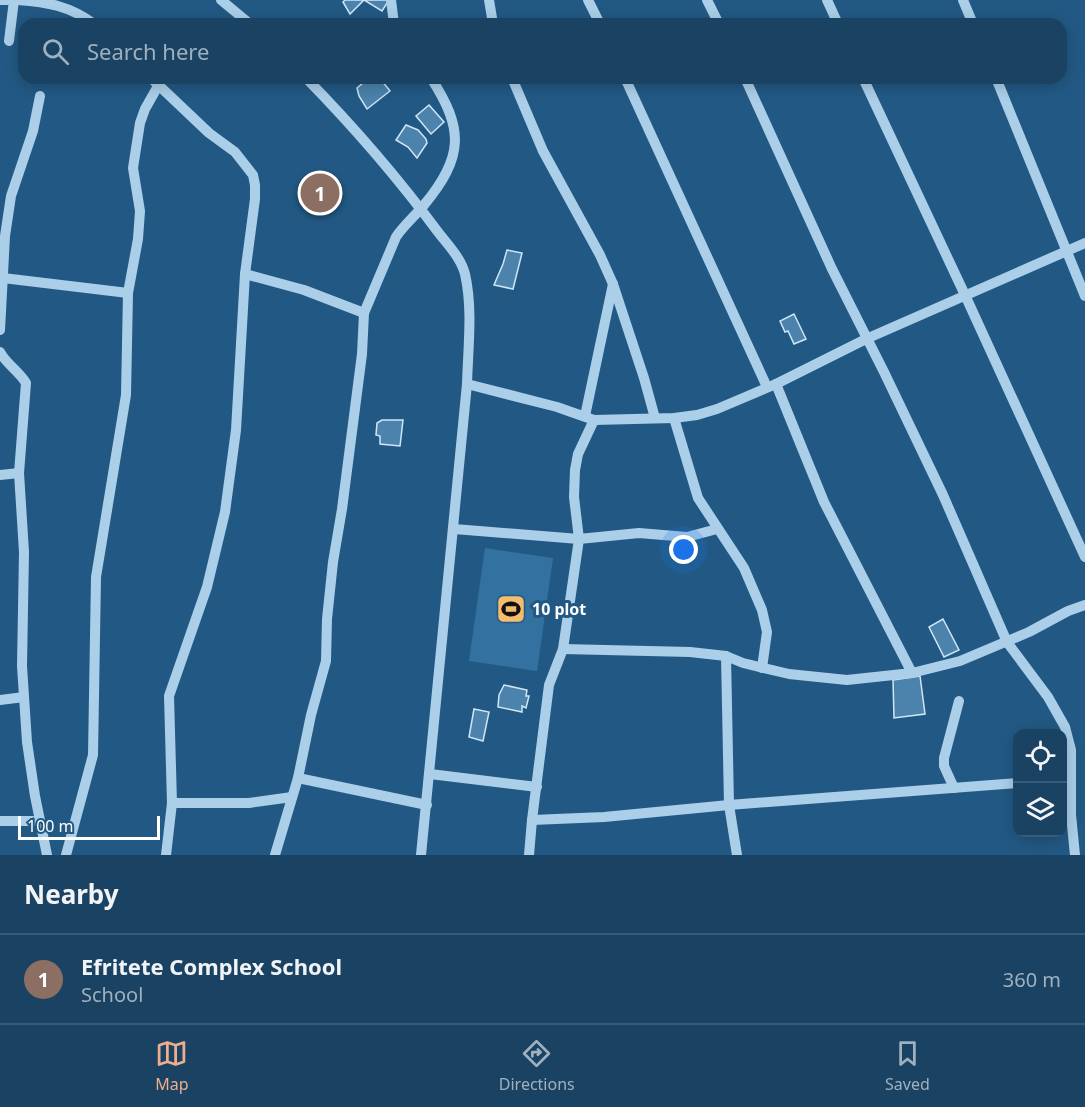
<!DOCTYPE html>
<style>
:root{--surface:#1a4363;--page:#234a69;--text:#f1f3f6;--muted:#9fb0be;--line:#385c78;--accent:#eead8d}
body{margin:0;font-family:"Noto Sans",sans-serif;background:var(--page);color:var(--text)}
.controls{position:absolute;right:18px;bottom:18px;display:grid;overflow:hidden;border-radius:12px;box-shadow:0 3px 15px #0003}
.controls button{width:54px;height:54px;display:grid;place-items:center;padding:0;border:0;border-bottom:2px solid var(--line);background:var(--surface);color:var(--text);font:30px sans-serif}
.scale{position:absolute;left:18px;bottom:15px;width:142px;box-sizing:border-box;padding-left:6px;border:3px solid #fff;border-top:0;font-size:16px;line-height:21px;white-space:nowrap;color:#fff;-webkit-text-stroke:4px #225984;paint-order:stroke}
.you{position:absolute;left:684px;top:550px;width:21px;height:21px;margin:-15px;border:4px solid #fff;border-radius:50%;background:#1a73e8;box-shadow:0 0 0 9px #1a73e833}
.badge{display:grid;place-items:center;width:39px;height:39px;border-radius:50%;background:var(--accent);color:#fff;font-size:20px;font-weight:700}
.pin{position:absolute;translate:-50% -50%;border:3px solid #fff;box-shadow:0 2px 6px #0006}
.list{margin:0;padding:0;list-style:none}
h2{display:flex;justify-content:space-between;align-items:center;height:78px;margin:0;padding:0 24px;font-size:26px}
h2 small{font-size:20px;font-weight:400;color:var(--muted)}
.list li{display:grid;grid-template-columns:39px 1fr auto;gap:18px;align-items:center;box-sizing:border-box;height:90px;padding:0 24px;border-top:2px solid var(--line)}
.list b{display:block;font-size:22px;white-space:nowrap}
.list p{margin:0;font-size:20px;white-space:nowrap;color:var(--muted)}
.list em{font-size:20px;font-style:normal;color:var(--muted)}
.icon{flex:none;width:33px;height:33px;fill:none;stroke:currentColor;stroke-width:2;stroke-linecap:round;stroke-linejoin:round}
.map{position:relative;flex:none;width:1085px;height:855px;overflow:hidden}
.search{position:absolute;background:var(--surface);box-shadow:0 3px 15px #0003;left:18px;right:18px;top:18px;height:66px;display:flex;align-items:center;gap:15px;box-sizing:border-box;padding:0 21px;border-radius:18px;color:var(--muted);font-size:22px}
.sheet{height:168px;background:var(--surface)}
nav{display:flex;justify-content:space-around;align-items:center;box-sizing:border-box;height:84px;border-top:2px solid var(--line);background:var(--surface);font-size:16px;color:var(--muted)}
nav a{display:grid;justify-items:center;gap:3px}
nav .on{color:var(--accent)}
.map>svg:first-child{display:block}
.green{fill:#3372a0}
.building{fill:#4b83ac;stroke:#cfe6f7;stroke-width:1.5}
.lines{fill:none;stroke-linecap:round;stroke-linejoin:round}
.minor{stroke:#abcfe9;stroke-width:10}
.labels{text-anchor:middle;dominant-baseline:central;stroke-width:6;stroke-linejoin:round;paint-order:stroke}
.poi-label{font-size:16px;font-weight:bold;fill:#fff;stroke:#225984;text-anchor:start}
</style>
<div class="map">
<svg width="1085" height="855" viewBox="0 0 1085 855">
<rect width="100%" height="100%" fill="#225984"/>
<polygon class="green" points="485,548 553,558 537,671 469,661"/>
<g class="building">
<polygon points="345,0 364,0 350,14 343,2"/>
<polygon points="364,0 389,0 382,11"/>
<polygon points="369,78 375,78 379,83 382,81 390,91 367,109 359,96 357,88"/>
<polygon points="429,105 444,122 431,134 416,116"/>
<polygon points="406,125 418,130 426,139 427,143 417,158 408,147 396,140"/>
<polygon points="507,250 522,253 513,289 494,285 503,264"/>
<polygon points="794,314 806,339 794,344 788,331 785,332 780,321"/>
<polygon points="382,420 403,420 400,446 380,444 380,436 376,435 377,423"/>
<polygon points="943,619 959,650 944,657 929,627"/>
<polygon points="920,676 925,714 894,718 893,680"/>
<polygon points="504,685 527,690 526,696 529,696 526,708 522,706 522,712 498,707 499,695"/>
<polygon points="474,709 489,712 483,741 469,737"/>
</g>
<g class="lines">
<g class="minor">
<polyline points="0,0 7,0"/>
<path d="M18,0C47,2 70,6 94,24"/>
<polyline points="221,0 250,24"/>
<polyline points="391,0 394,24"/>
<polyline points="489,0 493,24"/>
<polyline points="588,0 600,24"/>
<polyline points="707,0 719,24"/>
<polyline points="827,0 838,24"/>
<polyline points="963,0 973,24"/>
<polyline points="9,41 14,0"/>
<polyline points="151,78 209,133 235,152 253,175 255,185 255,199 245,274 236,430 225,512 207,587 169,696 172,803 166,855"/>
<path d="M306,78C353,126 398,178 438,232C448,245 461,258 465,274C473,309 468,348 467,384L421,855"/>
<polyline points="512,78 543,151 600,255 613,284 644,378 655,418"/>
<polyline points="625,78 767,387"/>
<polyline points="745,78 832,269 884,372 943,495 1007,642 1048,697 1065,727 1071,750 1071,815 1075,855"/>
<polyline points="863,78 965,295 1085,557"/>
<polyline points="996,78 1085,296"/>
<polyline points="245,274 304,290 364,313"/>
<polyline points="3,278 128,293"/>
<polyline points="0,330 5,236 11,196 33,131 40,96"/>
<path d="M0,352C6,364 19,371 26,383L19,473L24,552L22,666L27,742L35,796L47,855"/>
<polyline points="467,384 557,407 594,420 674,418 697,415 717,409 776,384 866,339 1085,243"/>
<polyline points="776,384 824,502 912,673"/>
<polyline points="585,416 613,284"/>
<polyline points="674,418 698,498 744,568 762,610 767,632 762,668"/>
<polyline points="0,475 19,473"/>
<polyline points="454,529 579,539 639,533 687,537 717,529"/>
<polyline points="563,649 690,652 726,656 743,663 789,674 847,680 912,673 960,661 1029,632 1068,611 1085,605"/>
<polyline points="726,656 729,805 737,855"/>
<polyline points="0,700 24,697"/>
<polyline points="430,774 537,787"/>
<polyline points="298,778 427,805"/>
<polyline points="954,788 944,766 944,758 959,701"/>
<polyline points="172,803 249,803 292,797"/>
<polyline points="532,820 604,817 729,805 1018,783"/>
<polyline points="0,821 38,821"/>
<polyline points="66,855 93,755 96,577 126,395 128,293 138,239 140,211 133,168 140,123 145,109 158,86"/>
<path d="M275,855L298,778L311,715L326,661L327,619L333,562L342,509L362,354L364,313L396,237C404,225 415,216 424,205C464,157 464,129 431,78"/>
<polyline points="529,855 532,820 549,685 563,649 579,539 574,497 575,470 578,454 594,420"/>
</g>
</g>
<defs>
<g id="stadium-square" transform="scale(1.5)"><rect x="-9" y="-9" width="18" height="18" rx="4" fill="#f4bc6d" stroke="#225984"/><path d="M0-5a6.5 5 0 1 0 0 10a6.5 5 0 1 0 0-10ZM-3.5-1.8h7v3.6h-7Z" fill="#111"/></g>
</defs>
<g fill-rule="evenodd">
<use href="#stadium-square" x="511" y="609"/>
</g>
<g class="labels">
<g class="poi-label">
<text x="532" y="609">10 plot</text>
</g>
</g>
</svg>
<div class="controls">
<button><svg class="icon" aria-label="locate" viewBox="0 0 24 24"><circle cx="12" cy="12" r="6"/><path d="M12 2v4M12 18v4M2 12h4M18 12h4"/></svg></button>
<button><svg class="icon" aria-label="layers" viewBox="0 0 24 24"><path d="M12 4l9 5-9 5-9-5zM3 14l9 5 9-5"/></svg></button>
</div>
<div class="scale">100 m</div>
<div class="you"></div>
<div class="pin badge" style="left:320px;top:193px;background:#8d6e63">1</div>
<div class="search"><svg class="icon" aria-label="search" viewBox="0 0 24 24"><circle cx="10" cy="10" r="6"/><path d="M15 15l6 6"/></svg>Search here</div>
</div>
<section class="sheet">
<h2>Nearby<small></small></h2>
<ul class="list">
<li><span class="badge" style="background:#8d6e63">1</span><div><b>Efritete Complex School</b><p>School</p></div><em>360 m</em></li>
</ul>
</section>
<nav>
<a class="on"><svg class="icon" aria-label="map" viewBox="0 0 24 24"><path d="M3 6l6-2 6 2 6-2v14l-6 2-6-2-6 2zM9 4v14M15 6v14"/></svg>Map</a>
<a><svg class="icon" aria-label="directions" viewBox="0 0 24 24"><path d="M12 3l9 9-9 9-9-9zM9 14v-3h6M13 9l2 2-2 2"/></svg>Directions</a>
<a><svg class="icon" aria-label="saved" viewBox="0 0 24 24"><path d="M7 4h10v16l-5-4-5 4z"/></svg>Saved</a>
</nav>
